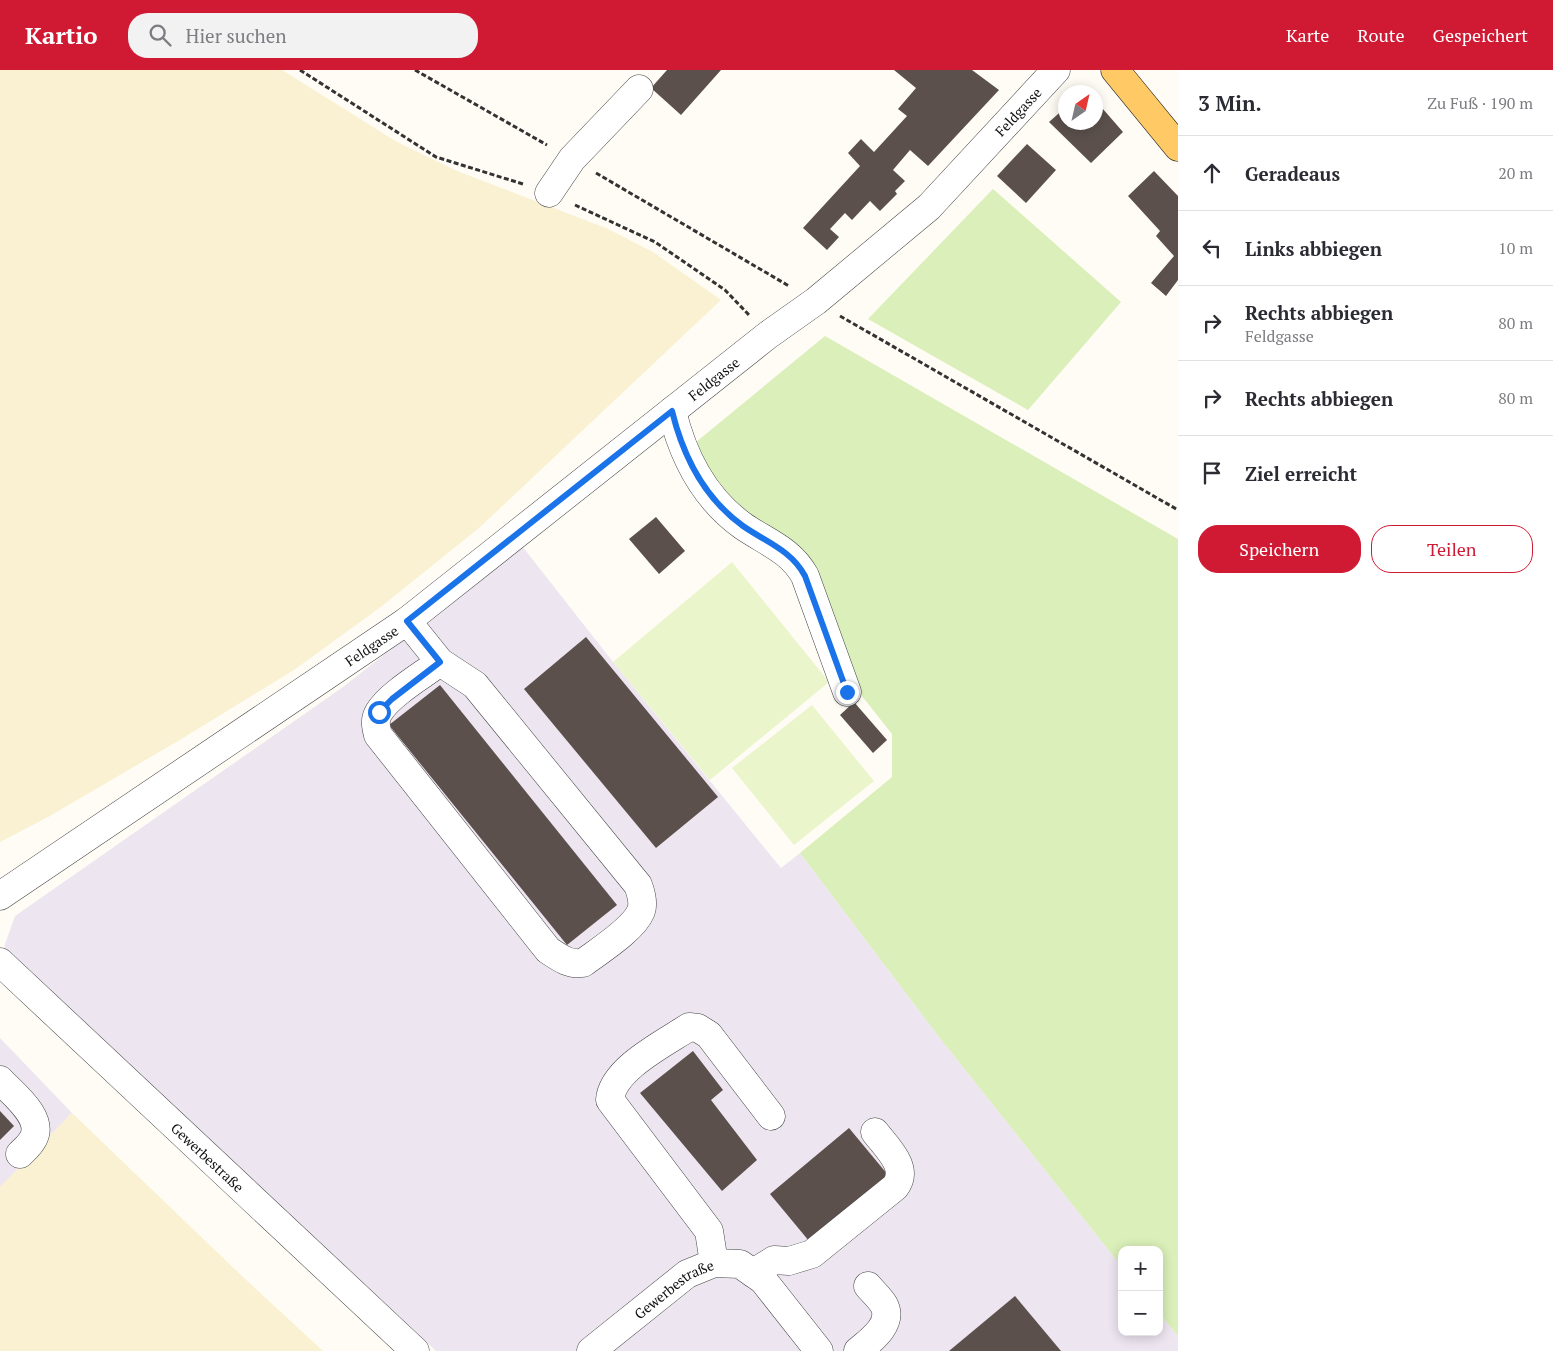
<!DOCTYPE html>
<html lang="de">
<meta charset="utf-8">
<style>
:root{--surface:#fff;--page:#f2f2f3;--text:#2b2b33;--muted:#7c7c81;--line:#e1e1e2;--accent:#d01a34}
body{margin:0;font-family:"PT Serif",serif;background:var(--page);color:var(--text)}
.controls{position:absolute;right:15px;bottom:15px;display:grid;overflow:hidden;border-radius:10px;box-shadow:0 2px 12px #0003}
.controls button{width:45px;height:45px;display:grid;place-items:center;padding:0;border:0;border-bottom:1px solid var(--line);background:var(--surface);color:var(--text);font:25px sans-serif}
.compass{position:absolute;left:1058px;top:15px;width:45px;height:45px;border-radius:50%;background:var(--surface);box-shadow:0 2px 12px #0003;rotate:34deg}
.stop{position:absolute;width:15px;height:15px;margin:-11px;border:4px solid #1a73e8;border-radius:50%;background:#fff}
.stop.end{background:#1a73e8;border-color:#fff;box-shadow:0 1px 5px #0008}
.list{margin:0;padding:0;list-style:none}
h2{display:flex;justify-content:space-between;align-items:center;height:65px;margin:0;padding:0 20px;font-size:21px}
h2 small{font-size:16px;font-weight:400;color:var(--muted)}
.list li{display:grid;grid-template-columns:32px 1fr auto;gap:15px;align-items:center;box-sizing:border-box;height:75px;padding:0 20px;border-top:1px solid var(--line)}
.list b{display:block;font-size:19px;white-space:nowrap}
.list p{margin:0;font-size:16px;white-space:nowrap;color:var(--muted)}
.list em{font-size:16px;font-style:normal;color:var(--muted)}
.actions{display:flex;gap:10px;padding:15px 20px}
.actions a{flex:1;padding:11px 0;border:1px solid var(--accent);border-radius:20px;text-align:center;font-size:18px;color:var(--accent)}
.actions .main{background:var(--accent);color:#fff}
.icon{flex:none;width:28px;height:28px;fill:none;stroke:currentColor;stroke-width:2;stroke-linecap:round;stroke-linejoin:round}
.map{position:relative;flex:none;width:1178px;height:1281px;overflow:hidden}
header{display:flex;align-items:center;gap:30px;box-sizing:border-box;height:70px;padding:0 25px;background:var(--accent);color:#fff}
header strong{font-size:24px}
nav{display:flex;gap:28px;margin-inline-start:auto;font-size:18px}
.search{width:350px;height:45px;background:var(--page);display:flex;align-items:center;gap:12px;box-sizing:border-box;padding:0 18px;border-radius:20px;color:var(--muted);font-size:19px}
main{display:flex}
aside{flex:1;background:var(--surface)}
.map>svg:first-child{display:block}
.industrial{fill:#ede5f0}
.farmland{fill:#f9f1d1}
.green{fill:#daefb9}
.pitch{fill:#ebf5cc}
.building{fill:#5b504c}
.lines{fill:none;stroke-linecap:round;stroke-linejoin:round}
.minor-casing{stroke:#444;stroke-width:29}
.major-casing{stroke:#222;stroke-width:29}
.path{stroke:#333;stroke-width:3;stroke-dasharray:5 2.5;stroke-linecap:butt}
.minor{stroke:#fff;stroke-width:28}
.major{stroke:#ffca65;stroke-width:28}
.route{stroke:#1a73e8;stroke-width:6}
.labels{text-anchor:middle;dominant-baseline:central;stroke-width:5;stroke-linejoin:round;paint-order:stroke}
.street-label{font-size:14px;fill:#111;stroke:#fff}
</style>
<header>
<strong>Kartio</strong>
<div class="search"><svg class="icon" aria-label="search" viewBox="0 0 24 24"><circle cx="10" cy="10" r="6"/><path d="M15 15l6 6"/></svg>Hier suchen</div>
<nav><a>Karte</a><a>Route</a><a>Gespeichert</a></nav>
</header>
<main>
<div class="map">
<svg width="1178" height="1281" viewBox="0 0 1178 1281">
<rect width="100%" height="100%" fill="#fffcf5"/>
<g class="industrial">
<polygon points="522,476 613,592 781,798 800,783 939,967 1122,1197 1122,1262 1159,1262 1159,1243 1178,1266 1178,1281 436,1281 4,877 15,846 343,617"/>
<polygon points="0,968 72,1043 0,1117"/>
</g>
<g class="farmland">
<polygon points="0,0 282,0 397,72 457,101 606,158 653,182 721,230 479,458 382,536 294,600 178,671 48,747 0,772"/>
<polygon points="72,1043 243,1207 323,1281 0,1281 0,1117"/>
</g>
<g class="green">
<polygon points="993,119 1121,232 1028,340 868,249"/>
<polygon points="825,266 1178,469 1178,1266 1159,1243 1159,1180 1122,1180 1122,1197 939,967 800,783 892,707 892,664 854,616 859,613 799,477 738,439 690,377"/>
</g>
<g class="pitch">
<polygon points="732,492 829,612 710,710 613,592"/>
<polygon points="812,635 874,711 794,775 732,698"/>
</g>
<g class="building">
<polygon points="667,0 721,0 681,45 651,18"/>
<polygon points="894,0 972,0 999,20 928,96 910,80 893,100 905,111 895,121 897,124 880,141 870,131 852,150 845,143 830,159 839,167 827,180 803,158 860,96 848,83 861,69 874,82 907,46 898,39 916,18"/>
<polygon points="1096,31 1123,62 1091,93 1049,52 1066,37 1066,52 1096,52"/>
<polygon points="1027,74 1056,100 1026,133 997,106"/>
<polygon points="1154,101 1178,126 1178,210 1166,226 1151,213 1174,186 1156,166 1160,161 1128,126"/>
<polygon points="656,447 685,481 659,504 629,469"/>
<polygon points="586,567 718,727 656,778 524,619"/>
<polygon points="440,615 617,835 567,875 389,655"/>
<polygon points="854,632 887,670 873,683 840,645"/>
<polygon points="693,981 723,1020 711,1030 757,1090 722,1121 640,1023"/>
<polygon points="0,1041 14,1056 0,1070"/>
<polygon points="849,1058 888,1105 809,1171 770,1124"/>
<polygon points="1015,1226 1061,1281 949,1281"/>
</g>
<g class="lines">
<g class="minor-casing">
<g id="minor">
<polyline points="549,123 572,89 639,19"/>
<path d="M672,341C683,387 704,428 743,456C766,472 791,480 805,506L847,622"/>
<path d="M407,551L440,592L475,615L638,815C641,823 644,833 641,841C634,859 599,881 583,893C569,895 560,888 548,880L378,665C376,657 374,650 379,642C390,624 423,605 440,592"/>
<path id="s1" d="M0,826L407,551L768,265L816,231L929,137L1056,0"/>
<path id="s2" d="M0,892L415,1281"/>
<path d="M0,1010C13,1024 45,1048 33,1069C30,1075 24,1080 20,1084"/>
<path d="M714,1193L709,1161L610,1030C612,999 665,973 689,957L698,958L709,965L771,1046"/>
<path d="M753,1203L774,1190L789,1191L812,1184L895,1117C910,1098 887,1078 875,1062"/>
<path id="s3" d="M591,1281L687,1204L714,1193L740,1194L763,1210L819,1281"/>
<path d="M858,1281C870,1271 894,1254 884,1235C880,1228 873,1222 868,1216"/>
</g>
</g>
<g class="major-casing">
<polyline id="major" points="1115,0 1178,77"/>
</g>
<g class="path">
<polyline points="300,0 436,87 523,114"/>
<polyline points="415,0 547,75"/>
<polyline points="596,103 789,216"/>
<polyline points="575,135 655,172 725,220 750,246"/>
<polyline points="840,246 1178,440"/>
</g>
<use href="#minor" class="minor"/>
<use href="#major" class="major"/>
</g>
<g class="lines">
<path class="route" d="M379,642L392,629L440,592L407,551L672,341C683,386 704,428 743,456C766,472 791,480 805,506L847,622"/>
</g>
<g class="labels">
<g class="street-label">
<text stroke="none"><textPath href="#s1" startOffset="1288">Feldgasse</textPath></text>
<text stroke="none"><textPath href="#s1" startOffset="882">Feldgasse</textPath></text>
<text stroke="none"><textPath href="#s1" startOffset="448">Feldgasse</textPath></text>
<text stroke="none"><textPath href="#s2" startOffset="285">Gewerbestraße</textPath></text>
<text stroke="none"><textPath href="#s3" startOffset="104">Gewerbestraße</textPath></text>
</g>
</g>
</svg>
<div class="controls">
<button>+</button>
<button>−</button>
</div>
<svg class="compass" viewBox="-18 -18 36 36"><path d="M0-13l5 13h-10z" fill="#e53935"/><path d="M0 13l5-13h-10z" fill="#7c7c81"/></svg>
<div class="stop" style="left:379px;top:642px"></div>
<div class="stop end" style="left:847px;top:622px"></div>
</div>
<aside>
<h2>3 Min.<small>Zu Fuß · 190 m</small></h2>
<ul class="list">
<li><svg class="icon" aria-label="ahead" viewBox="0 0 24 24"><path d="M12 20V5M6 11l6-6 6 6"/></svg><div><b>Geradeaus</b></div><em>20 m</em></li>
<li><svg class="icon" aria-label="left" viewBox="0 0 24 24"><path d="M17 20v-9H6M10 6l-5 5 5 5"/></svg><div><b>Links abbiegen</b></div><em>10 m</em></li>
<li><svg class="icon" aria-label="right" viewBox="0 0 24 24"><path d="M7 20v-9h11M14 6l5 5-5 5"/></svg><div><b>Rechts abbiegen</b><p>Feldgasse</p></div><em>80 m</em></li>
<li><svg class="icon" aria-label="right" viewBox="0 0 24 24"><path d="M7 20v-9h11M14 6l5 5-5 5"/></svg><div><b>Rechts abbiegen</b></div><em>80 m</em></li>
<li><svg class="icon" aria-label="arrive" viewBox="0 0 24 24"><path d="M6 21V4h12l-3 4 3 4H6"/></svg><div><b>Ziel erreicht</b></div></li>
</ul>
<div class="actions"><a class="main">Speichern</a><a>Teilen</a></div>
</aside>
</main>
